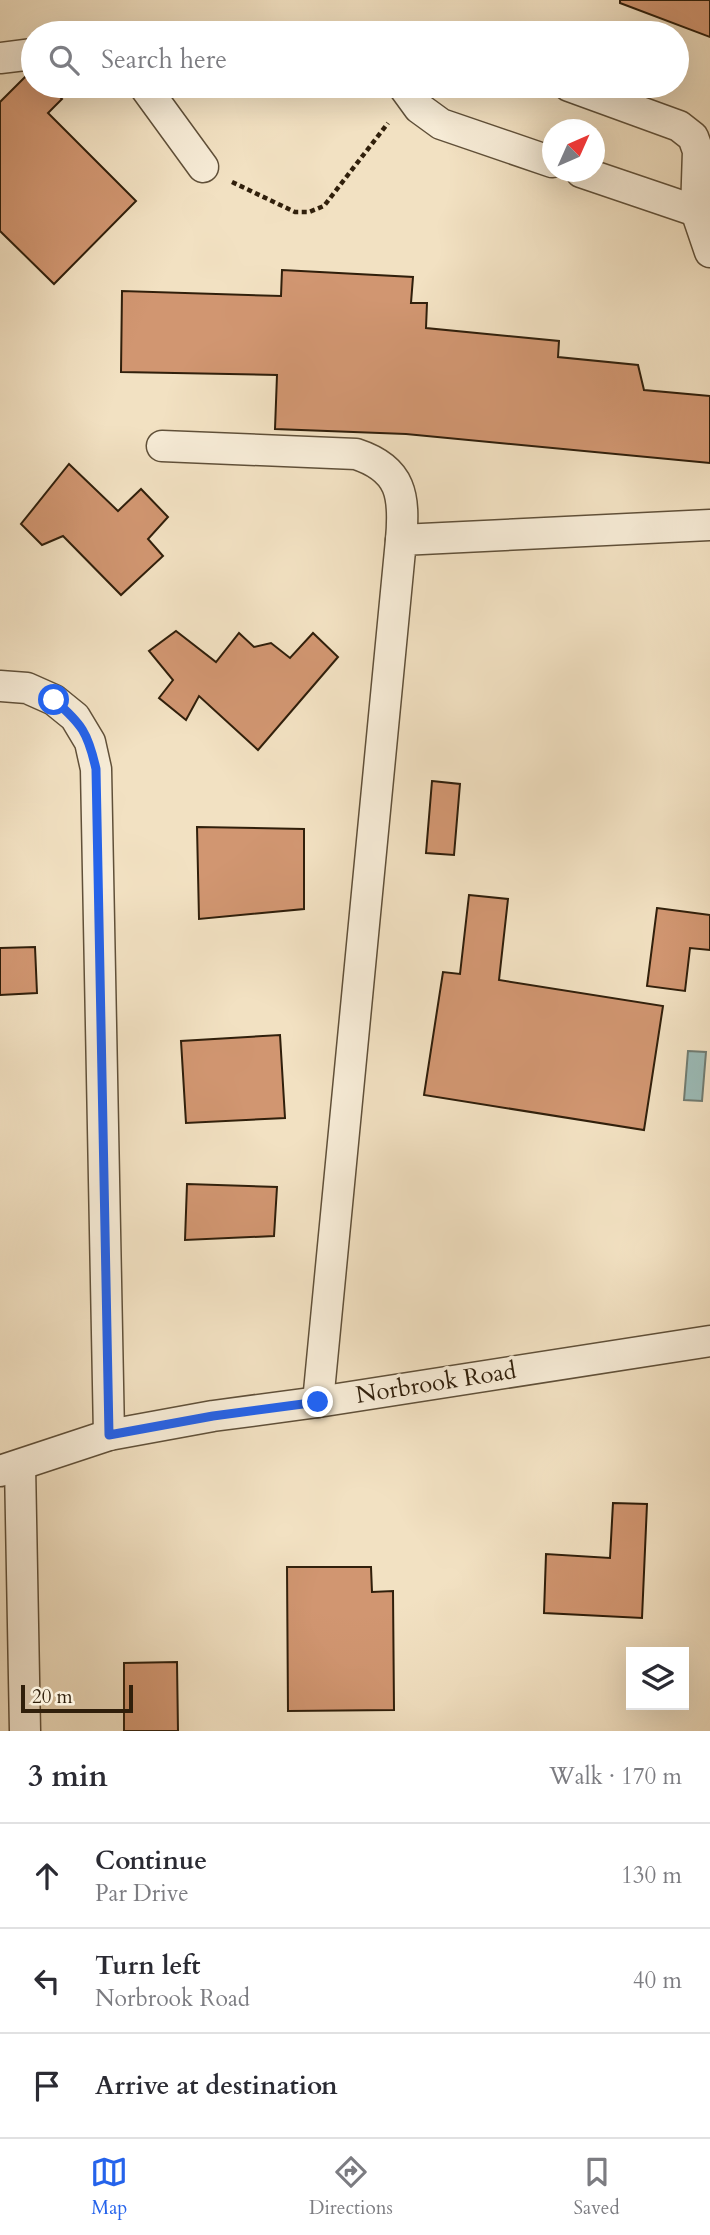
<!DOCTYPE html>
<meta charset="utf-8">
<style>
:root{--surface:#fff;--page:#f7f7f7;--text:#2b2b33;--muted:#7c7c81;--line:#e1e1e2;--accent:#2563eb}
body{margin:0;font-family:Cardo,serif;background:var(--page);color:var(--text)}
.controls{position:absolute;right:21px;bottom:21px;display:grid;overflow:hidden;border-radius:0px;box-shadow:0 7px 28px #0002}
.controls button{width:63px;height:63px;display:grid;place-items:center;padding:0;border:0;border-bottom:2px solid var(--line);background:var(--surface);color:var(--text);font:35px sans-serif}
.compass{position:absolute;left:542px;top:119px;width:63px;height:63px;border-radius:50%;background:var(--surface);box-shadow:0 7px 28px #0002;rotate:45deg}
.scale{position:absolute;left:21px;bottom:18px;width:112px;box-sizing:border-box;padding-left:7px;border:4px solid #301f0b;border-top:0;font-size:19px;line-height:24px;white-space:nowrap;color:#301f0b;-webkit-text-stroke:5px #f7ecd7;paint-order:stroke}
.stop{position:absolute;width:21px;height:21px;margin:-16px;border:5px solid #2563eb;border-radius:50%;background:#fff}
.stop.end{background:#2563eb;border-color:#fff;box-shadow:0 2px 7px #0008}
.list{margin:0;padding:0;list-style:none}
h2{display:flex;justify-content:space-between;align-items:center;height:91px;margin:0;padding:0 28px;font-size:30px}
h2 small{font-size:23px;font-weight:400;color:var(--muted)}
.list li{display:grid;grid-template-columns:46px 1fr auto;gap:21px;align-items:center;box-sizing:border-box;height:105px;padding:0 28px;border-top:2px solid var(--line)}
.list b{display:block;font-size:26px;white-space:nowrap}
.list p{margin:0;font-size:23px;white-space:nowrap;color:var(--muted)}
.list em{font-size:23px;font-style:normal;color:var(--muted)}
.icon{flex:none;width:38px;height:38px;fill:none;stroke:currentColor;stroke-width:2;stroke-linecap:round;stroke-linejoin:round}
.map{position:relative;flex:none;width:710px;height:1731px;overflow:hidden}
.search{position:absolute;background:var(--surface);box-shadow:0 7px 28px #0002;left:21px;right:21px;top:21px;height:77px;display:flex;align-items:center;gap:18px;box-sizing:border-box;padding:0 24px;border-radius:38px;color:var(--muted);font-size:26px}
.sheet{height:406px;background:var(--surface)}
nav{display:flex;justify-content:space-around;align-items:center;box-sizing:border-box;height:98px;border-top:2px solid var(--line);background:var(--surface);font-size:19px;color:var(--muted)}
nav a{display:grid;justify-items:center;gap:4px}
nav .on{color:var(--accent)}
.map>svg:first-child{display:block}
.water{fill:#9cbcb8;stroke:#717d73;stroke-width:2}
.building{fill:#d19671;stroke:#301f0b;stroke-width:2}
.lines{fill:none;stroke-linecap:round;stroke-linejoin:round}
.street-casing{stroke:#605039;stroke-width:33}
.path{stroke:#301f0b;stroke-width:4.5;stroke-dasharray:5 3.5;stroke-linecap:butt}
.street{stroke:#f7ecd7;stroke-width:30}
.route{stroke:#2563eb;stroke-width:9}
.labels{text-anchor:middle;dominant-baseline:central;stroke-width:7;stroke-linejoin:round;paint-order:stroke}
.street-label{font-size:24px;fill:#301f0b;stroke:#f7ecd7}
</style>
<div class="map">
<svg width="710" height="1731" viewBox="0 0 710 1731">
<rect width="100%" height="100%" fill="#f2e1c2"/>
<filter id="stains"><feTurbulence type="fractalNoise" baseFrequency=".00286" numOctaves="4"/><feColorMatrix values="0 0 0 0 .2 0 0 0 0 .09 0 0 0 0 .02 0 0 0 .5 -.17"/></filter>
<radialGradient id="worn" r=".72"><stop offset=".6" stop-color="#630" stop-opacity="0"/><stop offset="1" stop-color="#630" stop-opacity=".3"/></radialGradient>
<polygon class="water" points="688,1051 706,1052 702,1101 684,1100"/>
<g class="building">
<polygon points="620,0 710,0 710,37 620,3"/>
<polygon points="30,72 33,72 33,86 49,86 62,99 48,113 136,201 54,284 0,231 0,102"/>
<polygon points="282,270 413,277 411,303 427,303 426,328 559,341 558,357 638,365 644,390 710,396 710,463 406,434 275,429 277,375 121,372 122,291 281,296"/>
<polygon points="69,464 118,511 141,489 168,517 148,539 163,556 121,595 63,536 42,545 21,524"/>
<polygon points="176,631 216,662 239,633 254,647 271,643 290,658 313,633 338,657 258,750 199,696 186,720 159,698 173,680 149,651"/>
<polygon points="432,781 460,784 454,855 426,853"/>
<polygon points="197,827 304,829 304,909 199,919"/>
<polygon points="469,895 508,899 499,980 663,1006 644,1130 424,1095 443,972 460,974"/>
<polygon points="657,908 710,915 710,950 690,948 685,991 647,986"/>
<polygon points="35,947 37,993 0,995 0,948"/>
<polygon points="280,1035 285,1118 186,1123 181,1041"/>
<polygon points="187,1184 277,1187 274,1236 185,1240"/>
<polygon points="613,1503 647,1504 642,1618 544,1613 546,1554 610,1558"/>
<polygon points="287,1567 371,1567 372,1592 393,1591 394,1710 288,1711"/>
<polygon points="177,1662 178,1731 124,1731 124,1663"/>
</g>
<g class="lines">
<g class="street-casing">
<g id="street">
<polyline points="0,58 33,54"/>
<polyline points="144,86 203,167"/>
<polyline points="403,86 419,108 441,124 552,162"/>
<polyline points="569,86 679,126 693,137 698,151 696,211 710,252"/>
<polyline points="581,172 696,211"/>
<path d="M162,446L356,454C402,469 405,496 401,540"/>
<polyline points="0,686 27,688 54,700 75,717 90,742 96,769 109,1435"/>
<polyline points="318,1402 401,540 710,525"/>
<polyline points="20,1465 25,1731"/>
<polyline points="0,1471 109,1435 213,1416 318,1402 710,1341"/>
</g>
</g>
<polyline class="path" points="232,182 295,212 309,212 324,206 388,123"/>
<use href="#street" class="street"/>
</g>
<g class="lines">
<path class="route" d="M54,700C82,724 88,733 96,769L109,1435L213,1416L318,1402"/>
</g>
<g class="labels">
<g class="street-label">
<text transform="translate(436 1383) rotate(-9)">Norbrook Road</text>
</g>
</g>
<rect width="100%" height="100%" filter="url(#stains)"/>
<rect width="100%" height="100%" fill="url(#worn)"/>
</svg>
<div class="controls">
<button><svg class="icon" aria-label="layers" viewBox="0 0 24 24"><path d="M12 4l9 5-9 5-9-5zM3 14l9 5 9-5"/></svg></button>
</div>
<svg class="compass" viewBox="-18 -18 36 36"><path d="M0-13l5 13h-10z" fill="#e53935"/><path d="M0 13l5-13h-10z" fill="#7c7c81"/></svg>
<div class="scale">20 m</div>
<div class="stop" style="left:54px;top:700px"></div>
<div class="stop end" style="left:318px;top:1402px"></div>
<div class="search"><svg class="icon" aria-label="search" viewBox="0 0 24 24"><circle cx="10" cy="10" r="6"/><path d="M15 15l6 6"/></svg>Search here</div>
</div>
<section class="sheet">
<h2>3 min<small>Walk · 170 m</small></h2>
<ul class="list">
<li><svg class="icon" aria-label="ahead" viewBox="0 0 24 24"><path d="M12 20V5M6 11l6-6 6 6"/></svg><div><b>Continue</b><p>Par Drive</p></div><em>130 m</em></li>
<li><svg class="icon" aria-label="left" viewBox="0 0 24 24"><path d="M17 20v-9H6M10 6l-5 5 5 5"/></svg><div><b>Turn left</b><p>Norbrook Road</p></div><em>40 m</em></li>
<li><svg class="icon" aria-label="arrive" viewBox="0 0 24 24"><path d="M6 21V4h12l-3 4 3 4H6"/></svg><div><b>Arrive at destination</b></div></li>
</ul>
</section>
<nav>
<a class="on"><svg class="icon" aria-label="map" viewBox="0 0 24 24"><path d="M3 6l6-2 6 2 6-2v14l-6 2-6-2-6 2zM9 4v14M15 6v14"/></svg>Map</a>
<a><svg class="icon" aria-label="directions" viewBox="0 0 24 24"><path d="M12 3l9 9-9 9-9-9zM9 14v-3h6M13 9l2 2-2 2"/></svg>Directions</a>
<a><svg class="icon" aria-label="saved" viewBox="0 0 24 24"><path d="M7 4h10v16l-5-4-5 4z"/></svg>Saved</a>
</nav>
